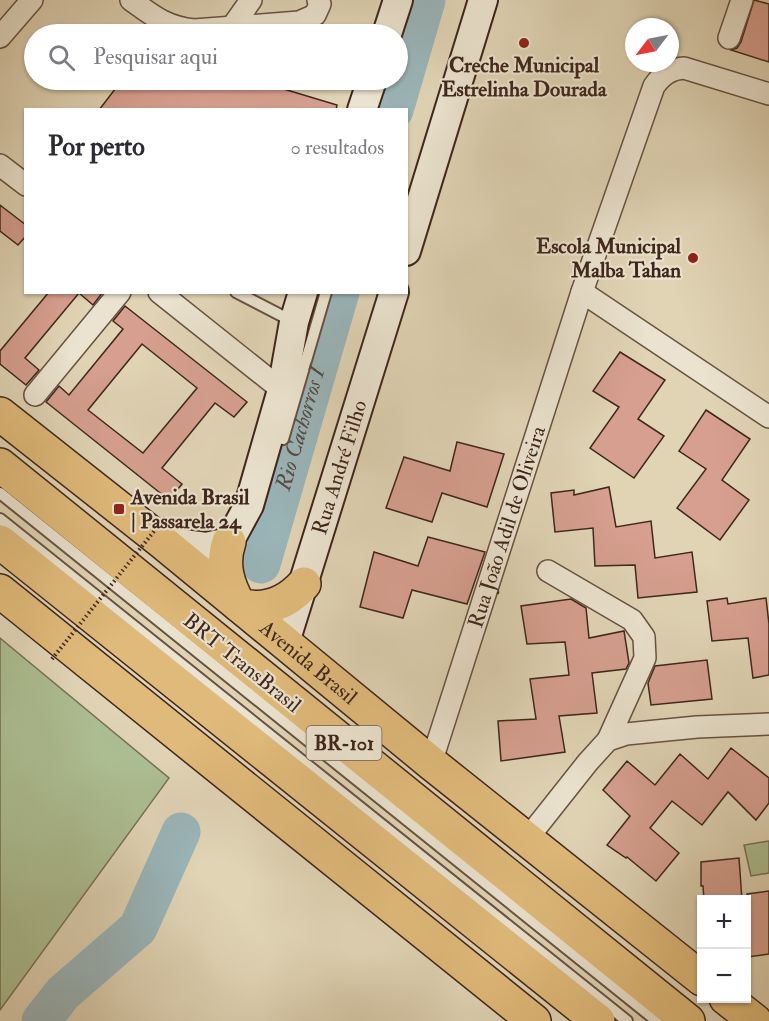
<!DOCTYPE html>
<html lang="pt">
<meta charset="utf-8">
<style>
:root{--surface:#fff;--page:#f7f7f7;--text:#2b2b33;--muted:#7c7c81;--line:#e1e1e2}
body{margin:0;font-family:"IM FELL Double Pica",serif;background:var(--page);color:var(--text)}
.controls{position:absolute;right:18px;bottom:18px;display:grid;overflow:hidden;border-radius:0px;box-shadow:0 2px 4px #0004}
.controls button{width:54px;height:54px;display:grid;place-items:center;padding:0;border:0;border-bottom:2px solid var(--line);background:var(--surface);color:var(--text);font:30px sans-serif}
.compass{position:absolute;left:625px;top:18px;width:54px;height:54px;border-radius:50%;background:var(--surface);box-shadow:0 2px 4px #0004;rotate:238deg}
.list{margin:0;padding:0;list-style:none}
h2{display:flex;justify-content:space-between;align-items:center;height:78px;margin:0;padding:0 24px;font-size:26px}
h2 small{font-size:20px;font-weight:400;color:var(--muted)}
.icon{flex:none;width:33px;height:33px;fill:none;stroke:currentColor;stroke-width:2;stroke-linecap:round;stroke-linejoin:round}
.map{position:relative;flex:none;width:769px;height:1021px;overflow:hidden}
.search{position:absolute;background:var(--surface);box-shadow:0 2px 4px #0004;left:24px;top:24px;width:384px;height:66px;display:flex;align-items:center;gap:15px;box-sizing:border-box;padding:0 21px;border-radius:33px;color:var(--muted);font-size:22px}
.panel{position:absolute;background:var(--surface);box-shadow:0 2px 4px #0004;left:24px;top:108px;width:384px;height:186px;border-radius:0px}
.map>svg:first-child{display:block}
.green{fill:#acbe92;stroke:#767257;stroke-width:1.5}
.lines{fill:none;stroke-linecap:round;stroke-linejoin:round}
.river{stroke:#9ab5b9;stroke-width:39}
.building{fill:#d69f8f;stroke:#3f261c;stroke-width:1.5;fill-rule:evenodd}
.lane-casing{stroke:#675242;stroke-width:14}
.street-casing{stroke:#675242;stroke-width:24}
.secondary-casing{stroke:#3f261c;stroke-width:32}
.highway-casing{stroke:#3f261c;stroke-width:36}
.lane{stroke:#ebe3cf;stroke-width:10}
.street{stroke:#ebe3cf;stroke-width:21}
.secondary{stroke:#ebe3cf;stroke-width:28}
.highway{stroke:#e0ba7a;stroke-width:33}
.path-bridge{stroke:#3f261c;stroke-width:4;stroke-dasharray:1.5 3;stroke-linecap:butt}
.poi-dot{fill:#8f2418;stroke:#ebe3cf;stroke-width:2}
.labels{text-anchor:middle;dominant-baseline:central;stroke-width:4.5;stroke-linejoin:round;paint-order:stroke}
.shield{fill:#ebe3cf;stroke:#735f52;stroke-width:1.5}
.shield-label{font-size:20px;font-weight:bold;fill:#3f261c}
.poi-label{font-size:21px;font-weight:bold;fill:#3f261c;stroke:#ebe3cf}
.street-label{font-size:21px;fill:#3f261c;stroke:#ebe3cf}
.water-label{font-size:22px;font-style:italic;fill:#564a43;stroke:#ebe3cf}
</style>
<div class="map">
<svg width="769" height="1021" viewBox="0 0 769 1021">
<rect width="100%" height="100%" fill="#e0d4b5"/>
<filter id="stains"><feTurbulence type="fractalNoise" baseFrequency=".00333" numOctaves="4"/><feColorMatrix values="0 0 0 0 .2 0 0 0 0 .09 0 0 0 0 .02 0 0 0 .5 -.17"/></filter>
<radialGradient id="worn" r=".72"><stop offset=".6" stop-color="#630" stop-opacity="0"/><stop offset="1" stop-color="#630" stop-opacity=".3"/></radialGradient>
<g class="green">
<polygon points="0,638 169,778 0,1010"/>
<polygon points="769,841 769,873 751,876 744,845"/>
</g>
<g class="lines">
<g class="river">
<polyline points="394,110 426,0"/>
<path id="s1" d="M261,564L340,292"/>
<polyline points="41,1021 63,993 138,928 181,832"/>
</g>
</g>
<g class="building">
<polygon points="754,0 769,4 769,62 731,50 737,48 741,42"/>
<polygon points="122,80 269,80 267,84 337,105 336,110 99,110"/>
<polygon points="0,205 26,225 26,236 18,245 0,231"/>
<polygon points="49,292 103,292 93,305 79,293 25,358 39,370 26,385 0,364 0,351"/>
<path d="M125,306L247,402L234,417L215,403L162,468L182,484L169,500L46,402L59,386L69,395L123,329L113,321ZM142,344L197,388L143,453L88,410Z"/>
<polygon points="620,352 665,380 638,419 664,436 634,478 590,448 619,407 593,391"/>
<polygon points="706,410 750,439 722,480 749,500 720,540 677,508 706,469 679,451"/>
<polygon points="457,442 504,454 487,507 442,493 432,522 386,508 404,457 450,471"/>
<polygon points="609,487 616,527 651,521 655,558 692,552 697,592 638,598 635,565 595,566 593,528 555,532 551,493 574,490 574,495"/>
<polygon points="428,537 485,552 467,604 412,590 403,618 360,607 374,552 418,566"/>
<polygon points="727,598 728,604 766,598 769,624 769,675 753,678 748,638 712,641 707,601"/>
<polygon points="571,599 586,608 589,638 624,631 629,663 626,669 592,673 597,713 559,716 565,752 501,761 498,721 536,719 530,679 569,675 565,642 527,644 521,606"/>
<polygon points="707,660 712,699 651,705 648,683 655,666"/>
<polygon points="731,748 769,778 769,803 756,820 728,792 702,825 672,801 650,828 679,853 656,881 627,857 626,858 607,845 630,816 603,790 627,761 655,785 680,754 708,779"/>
<polygon points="739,858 742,900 704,900 703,886 701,886 701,862"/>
<polygon points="769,891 769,954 748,957 747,894"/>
</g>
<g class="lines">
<g class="lane-casing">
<g id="lane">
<polyline points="236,292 292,321"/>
<polyline points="283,439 326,292"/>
<polyline points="0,493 657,1021"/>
<polyline points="0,519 627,1021"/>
</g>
</g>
<g class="street-casing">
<g id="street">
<path d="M131,0C153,16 166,27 194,30L299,22L315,15L320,4L318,0"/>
<polyline points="232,27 251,0"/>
<polyline points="0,37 32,0"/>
<polyline points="729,38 742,0"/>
<polyline points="0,165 26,185"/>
<polyline points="159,292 282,390"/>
<polyline points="582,292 769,417"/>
<polyline points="35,395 120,292"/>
<polyline points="548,571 632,620 644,637 645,658 608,740"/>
<path id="s2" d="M431,763L582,292L654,86C662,75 670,69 684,68L769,94"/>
<polyline points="527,839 588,762 608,740 626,734 697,727 769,724"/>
</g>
</g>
<g class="secondary-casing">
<g id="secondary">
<polyline points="387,34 398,0"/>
<polyline points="362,110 372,80"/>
<polyline points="406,251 483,0"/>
<polyline points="161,541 206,547 229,542 249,505 282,390 294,322 303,292"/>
<path id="s3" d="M285,642L394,292"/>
</g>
</g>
<g class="highway-casing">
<g id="highway">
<path id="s4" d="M0,414L161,541L431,763L702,979"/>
<polyline points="0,465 688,1021"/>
<polyline points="0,542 598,1021"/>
<path d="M229,542C221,565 228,585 239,605C264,612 286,604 304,584"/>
<polyline points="0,591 534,1021"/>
<polyline points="726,998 755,1021"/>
</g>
</g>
<use href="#lane" class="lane"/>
<use href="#street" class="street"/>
<use href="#secondary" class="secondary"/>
<use href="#highway" class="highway"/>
<polyline class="path-bridge" points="52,659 167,515"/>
</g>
<g class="poi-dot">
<circle cx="524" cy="43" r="6"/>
<circle cx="693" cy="258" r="6"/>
<rect x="113" y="503" width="12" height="12" rx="3"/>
</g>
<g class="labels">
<rect class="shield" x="306.5" y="726" width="75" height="34" rx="4.5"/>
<g class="shield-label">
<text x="344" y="743">BR-101</text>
</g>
<g class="poi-label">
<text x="524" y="65">Creche Municipal<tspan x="524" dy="24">Estrelinha Dourada</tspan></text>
<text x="681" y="246" text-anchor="end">Escola Municipal<tspan x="681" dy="24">Malba Tahan</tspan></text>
<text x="131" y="497" text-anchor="start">Avenida Brasil<tspan x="131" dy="24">| Passarela 24</tspan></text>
</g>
<g class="street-label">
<text stroke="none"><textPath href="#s3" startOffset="183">Rua André Filho</textPath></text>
<text stroke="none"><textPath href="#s2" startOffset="248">Rua João Adil de Oliveira</textPath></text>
<text stroke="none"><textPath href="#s4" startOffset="396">Avenida Brasil</textPath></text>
<text transform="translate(242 663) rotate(39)">BRT TransBrasil</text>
</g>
<g class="water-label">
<text stroke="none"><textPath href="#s1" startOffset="141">Rio Cachorros I</textPath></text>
</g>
</g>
<rect width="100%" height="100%" filter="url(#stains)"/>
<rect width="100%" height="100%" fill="url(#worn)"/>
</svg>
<div class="controls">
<button>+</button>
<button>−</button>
</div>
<svg class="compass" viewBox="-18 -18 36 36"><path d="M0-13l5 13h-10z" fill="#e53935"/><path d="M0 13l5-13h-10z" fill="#7c7c81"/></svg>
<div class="search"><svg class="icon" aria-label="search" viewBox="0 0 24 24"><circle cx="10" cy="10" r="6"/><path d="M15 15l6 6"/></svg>Pesquisar aqui</div>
<section class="panel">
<h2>Por perto<small>0 resultados</small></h2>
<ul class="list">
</ul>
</section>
</div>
